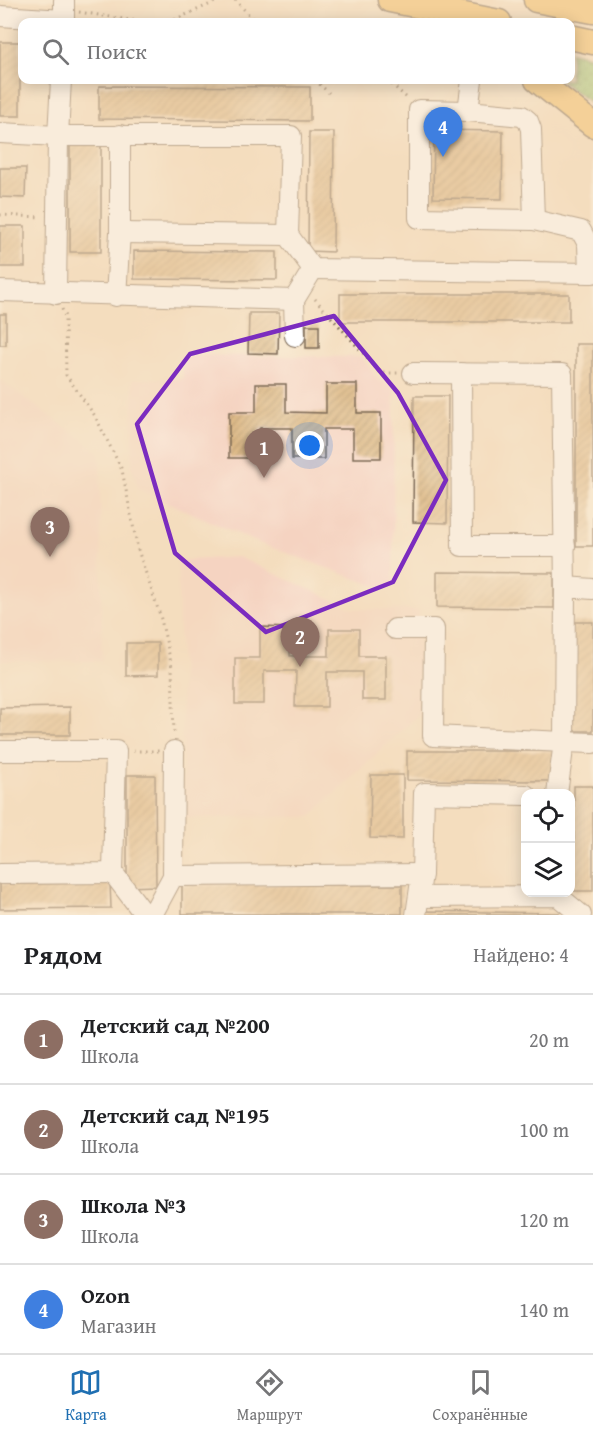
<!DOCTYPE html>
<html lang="ru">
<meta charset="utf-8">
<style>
:root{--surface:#fff;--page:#f6f6f6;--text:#202124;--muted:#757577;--line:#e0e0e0;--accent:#1f6fb2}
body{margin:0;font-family:"Gentium Book Plus",serif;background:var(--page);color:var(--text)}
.controls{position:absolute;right:18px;bottom:18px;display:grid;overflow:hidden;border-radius:12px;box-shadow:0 3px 15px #0003}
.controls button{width:54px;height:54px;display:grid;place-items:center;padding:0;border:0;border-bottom:2px solid var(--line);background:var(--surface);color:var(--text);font:30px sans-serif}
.you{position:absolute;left:310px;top:446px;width:21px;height:21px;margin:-15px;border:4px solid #fff;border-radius:50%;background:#1a73e8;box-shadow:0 0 0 9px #1a73e833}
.badge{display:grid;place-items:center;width:39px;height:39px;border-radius:50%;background:var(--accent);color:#fff;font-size:20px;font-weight:700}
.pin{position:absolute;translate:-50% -50px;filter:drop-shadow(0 2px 3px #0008)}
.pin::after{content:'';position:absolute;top:32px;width:21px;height:18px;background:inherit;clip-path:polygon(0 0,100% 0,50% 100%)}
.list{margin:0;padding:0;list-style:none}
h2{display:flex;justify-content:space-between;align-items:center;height:78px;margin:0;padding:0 24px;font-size:26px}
h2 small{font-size:20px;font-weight:400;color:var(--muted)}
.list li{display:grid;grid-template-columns:39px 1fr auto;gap:18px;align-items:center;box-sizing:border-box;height:90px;padding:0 24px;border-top:2px solid var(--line)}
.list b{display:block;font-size:22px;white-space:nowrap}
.list p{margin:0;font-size:20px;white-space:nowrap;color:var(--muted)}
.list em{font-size:20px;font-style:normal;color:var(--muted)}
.icon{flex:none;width:33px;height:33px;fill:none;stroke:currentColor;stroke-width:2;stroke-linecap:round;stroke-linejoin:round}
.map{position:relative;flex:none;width:593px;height:915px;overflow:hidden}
.search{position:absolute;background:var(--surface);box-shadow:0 3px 15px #0003;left:18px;right:18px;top:18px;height:66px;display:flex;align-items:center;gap:15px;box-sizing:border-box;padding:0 21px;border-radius:12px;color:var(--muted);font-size:22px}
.sheet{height:438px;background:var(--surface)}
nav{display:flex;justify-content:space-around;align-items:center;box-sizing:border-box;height:84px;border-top:2px solid var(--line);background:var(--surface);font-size:16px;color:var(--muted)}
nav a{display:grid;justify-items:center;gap:3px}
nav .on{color:var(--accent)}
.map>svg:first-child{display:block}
.built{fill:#f5d3c1}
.grass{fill:url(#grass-dots);stroke:#687648;stroke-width:1.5}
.building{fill:url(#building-hatch)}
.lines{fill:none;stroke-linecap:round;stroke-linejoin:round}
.minor-casing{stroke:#7c6956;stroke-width:22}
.major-casing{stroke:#7c6956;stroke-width:27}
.path{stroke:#7c6956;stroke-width:3;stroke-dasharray:1.5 4.5;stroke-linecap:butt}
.minor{stroke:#fff;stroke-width:20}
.major{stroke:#f3c26a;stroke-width:24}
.marked{fill:none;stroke:#7b2cbf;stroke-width:4.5;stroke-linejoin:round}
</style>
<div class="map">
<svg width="593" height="915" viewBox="0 0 593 915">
<defs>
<pattern id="grass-dots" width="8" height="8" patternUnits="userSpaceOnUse" patternTransform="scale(1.5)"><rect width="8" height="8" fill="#96c371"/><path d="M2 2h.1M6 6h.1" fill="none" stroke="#7c9f5c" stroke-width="1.8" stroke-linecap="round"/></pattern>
<pattern id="building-hatch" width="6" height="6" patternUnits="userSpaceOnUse" patternTransform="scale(1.5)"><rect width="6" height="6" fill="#dcb681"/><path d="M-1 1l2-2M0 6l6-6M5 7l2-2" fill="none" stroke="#b49469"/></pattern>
</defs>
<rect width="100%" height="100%" fill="#fcf5e5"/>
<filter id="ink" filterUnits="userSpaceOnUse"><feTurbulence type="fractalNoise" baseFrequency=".0167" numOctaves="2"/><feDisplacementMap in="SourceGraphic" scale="12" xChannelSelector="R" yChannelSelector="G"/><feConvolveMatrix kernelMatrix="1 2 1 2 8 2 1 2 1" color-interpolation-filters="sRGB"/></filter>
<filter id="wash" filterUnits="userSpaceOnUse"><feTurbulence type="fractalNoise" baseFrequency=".008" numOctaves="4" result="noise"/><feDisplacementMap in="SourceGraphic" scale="24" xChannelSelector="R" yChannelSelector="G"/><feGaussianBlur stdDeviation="1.35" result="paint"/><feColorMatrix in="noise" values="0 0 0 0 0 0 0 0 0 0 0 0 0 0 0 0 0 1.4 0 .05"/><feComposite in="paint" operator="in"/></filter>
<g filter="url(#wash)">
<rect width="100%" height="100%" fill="#f4ddbe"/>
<g class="built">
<polygon points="183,355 361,357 379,381 394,384 393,589 381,588 254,541 138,489 132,466 133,379 183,379"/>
<polygon points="0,380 100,452 102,661 0,661"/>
<polygon points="238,557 353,609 419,610 419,714 310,817 184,818 178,561"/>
</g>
<polygon class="grass" points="571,52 593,57 593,104 559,80 570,80"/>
<g id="blocks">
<g class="building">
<rect x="0" y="42" width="20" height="74"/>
<polygon points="99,86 310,87 310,121 99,119"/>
<polygon points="434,130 503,131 502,199 433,198"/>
<polygon points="309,132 334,132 333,252 308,251"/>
<rect x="70" y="143" width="31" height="109"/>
<polygon points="0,168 26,168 25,198 0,197"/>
<rect x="0" y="226" width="25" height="41"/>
<polygon points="134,251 277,252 277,280 134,279"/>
<rect x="340" y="294" width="229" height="28"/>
<polygon points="249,313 279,313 278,354 248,353"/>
<rect x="0" y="314" width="6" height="31"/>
<rect x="306" y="325" width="13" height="23"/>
<rect x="576" y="344" width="17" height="202"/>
<polygon points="256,384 286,384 286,412 326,413 326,384 357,384 357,413 381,413 381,458 353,458 353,429 324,429 324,459 292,459 292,428 260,428 260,458 229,458 229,412 256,412"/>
<polygon points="414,396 448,396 447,523 413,522"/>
<polygon points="437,572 554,573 554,608 437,607"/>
<rect x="571" y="622" width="22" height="109"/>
<polygon points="260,627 290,628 290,656 329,656 329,629 359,629 359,656 386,656 386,700 362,700 362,672 327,672 327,707 295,707 296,671 264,671 264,704 235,704 235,658 260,658"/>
<polygon points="126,643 158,643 158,675 126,676"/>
<polygon points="70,707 70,735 0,735 0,708"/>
<polygon points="407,751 554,751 553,781 407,780"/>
<polygon points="127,775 155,775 156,886 127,887"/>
<polygon points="371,775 403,775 403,839 370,838"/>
<rect x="574" y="786" width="19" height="105"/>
<polygon points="110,883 111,908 0,909 0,884"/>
<rect x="182" y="885" width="220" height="29"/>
<polygon points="422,911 559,913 559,915 422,915"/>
</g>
</g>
</g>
<g filter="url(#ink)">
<use href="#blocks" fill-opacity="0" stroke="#7c6956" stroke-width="1.5"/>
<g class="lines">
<g class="minor-casing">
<g id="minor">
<polyline points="0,16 64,20"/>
<polyline points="64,22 64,0"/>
<polyline points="472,80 468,111 522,116 528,121 531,129 534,220 581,231 588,244 589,273"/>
<polyline points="468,111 419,110 419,218 534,220"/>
<polyline points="0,133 58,136 291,136 288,235"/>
<polyline points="120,233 288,235 313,269 593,273"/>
<polyline points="0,291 294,300 313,269"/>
<polyline points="56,294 58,136 61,80"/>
<polyline points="116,296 120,233 120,135"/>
<polyline points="294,300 295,336"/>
<polyline points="413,373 562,374 565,587"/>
<polyline points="461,373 462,546 565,546"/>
<polyline points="593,589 565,587 564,742 593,743"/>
<polyline points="395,629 434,629 433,736 564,742 557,794"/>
<polyline points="0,751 116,751 113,873 0,874"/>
<polyline points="113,873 145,915"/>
<polyline points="173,876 174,751"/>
<polyline points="420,897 558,896 581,915"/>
<polyline points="152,915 173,876 422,874"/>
<polyline points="416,915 422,874 424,793 526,795"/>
</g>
</g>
<g class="major-casing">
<g id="major">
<polyline points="390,0 499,22"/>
<polyline points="536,0 593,11"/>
<polyline points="570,37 593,42"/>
<polyline points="537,80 593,125"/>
</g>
</g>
<g class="path">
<polyline points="235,0 256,22"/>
<polyline points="79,12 143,22"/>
<polyline points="169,22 220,0"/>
<polyline points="315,80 329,93"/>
<polyline points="387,80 407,98"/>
<polyline points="0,215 40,217"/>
<polyline points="315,299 381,373 398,373"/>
<polyline points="62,309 65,317 66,375 95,416 122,470 138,550 160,615 172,667 174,735"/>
<polyline points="133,751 159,751"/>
</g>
<use href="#minor" class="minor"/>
<use href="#major" class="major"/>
</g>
</g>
<path d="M0 0H593V915H0ZM334,316L398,393L446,480L393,582L266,632L175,553L137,424L190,354Z" fill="#f4ddbe" fill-opacity=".55" fill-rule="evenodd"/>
<path class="marked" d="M334,316L398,393L446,480L393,582L266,632L175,553L137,424L190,354Z"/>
</svg>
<div class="controls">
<button><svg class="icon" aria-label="locate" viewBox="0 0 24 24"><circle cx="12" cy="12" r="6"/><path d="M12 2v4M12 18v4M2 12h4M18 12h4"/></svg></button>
<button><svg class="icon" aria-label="layers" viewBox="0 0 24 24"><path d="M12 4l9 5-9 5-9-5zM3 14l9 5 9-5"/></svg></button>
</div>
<div class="you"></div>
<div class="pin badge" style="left:264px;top:478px;background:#8d6e63">1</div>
<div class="pin badge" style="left:300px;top:667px;background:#8d6e63">2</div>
<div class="pin badge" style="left:50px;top:557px;background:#8d6e63">3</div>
<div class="pin badge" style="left:443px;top:157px;background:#3f7fe0">4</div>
<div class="search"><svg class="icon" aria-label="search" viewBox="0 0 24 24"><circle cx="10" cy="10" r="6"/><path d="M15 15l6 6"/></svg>Поиск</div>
</div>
<section class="sheet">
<h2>Рядом<small>Найдено: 4</small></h2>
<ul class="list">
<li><span class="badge" style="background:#8d6e63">1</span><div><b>Детский сад №200</b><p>Школа</p></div><em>20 m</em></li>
<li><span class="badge" style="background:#8d6e63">2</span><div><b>Детский сад №195</b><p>Школа</p></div><em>100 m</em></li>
<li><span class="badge" style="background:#8d6e63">3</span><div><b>Школа №3</b><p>Школа</p></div><em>120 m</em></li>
<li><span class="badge" style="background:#3f7fe0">4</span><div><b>Ozon</b><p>Магазин</p></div><em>140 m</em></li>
</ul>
</section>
<nav>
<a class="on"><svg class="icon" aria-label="map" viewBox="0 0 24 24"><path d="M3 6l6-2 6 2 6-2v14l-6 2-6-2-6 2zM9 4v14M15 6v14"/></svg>Карта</a>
<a><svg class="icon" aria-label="directions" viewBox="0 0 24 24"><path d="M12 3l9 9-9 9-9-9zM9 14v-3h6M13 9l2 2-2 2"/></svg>Маршрут</a>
<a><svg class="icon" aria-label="saved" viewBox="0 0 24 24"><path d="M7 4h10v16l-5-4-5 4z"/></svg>Сохранённые</a>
</nav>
